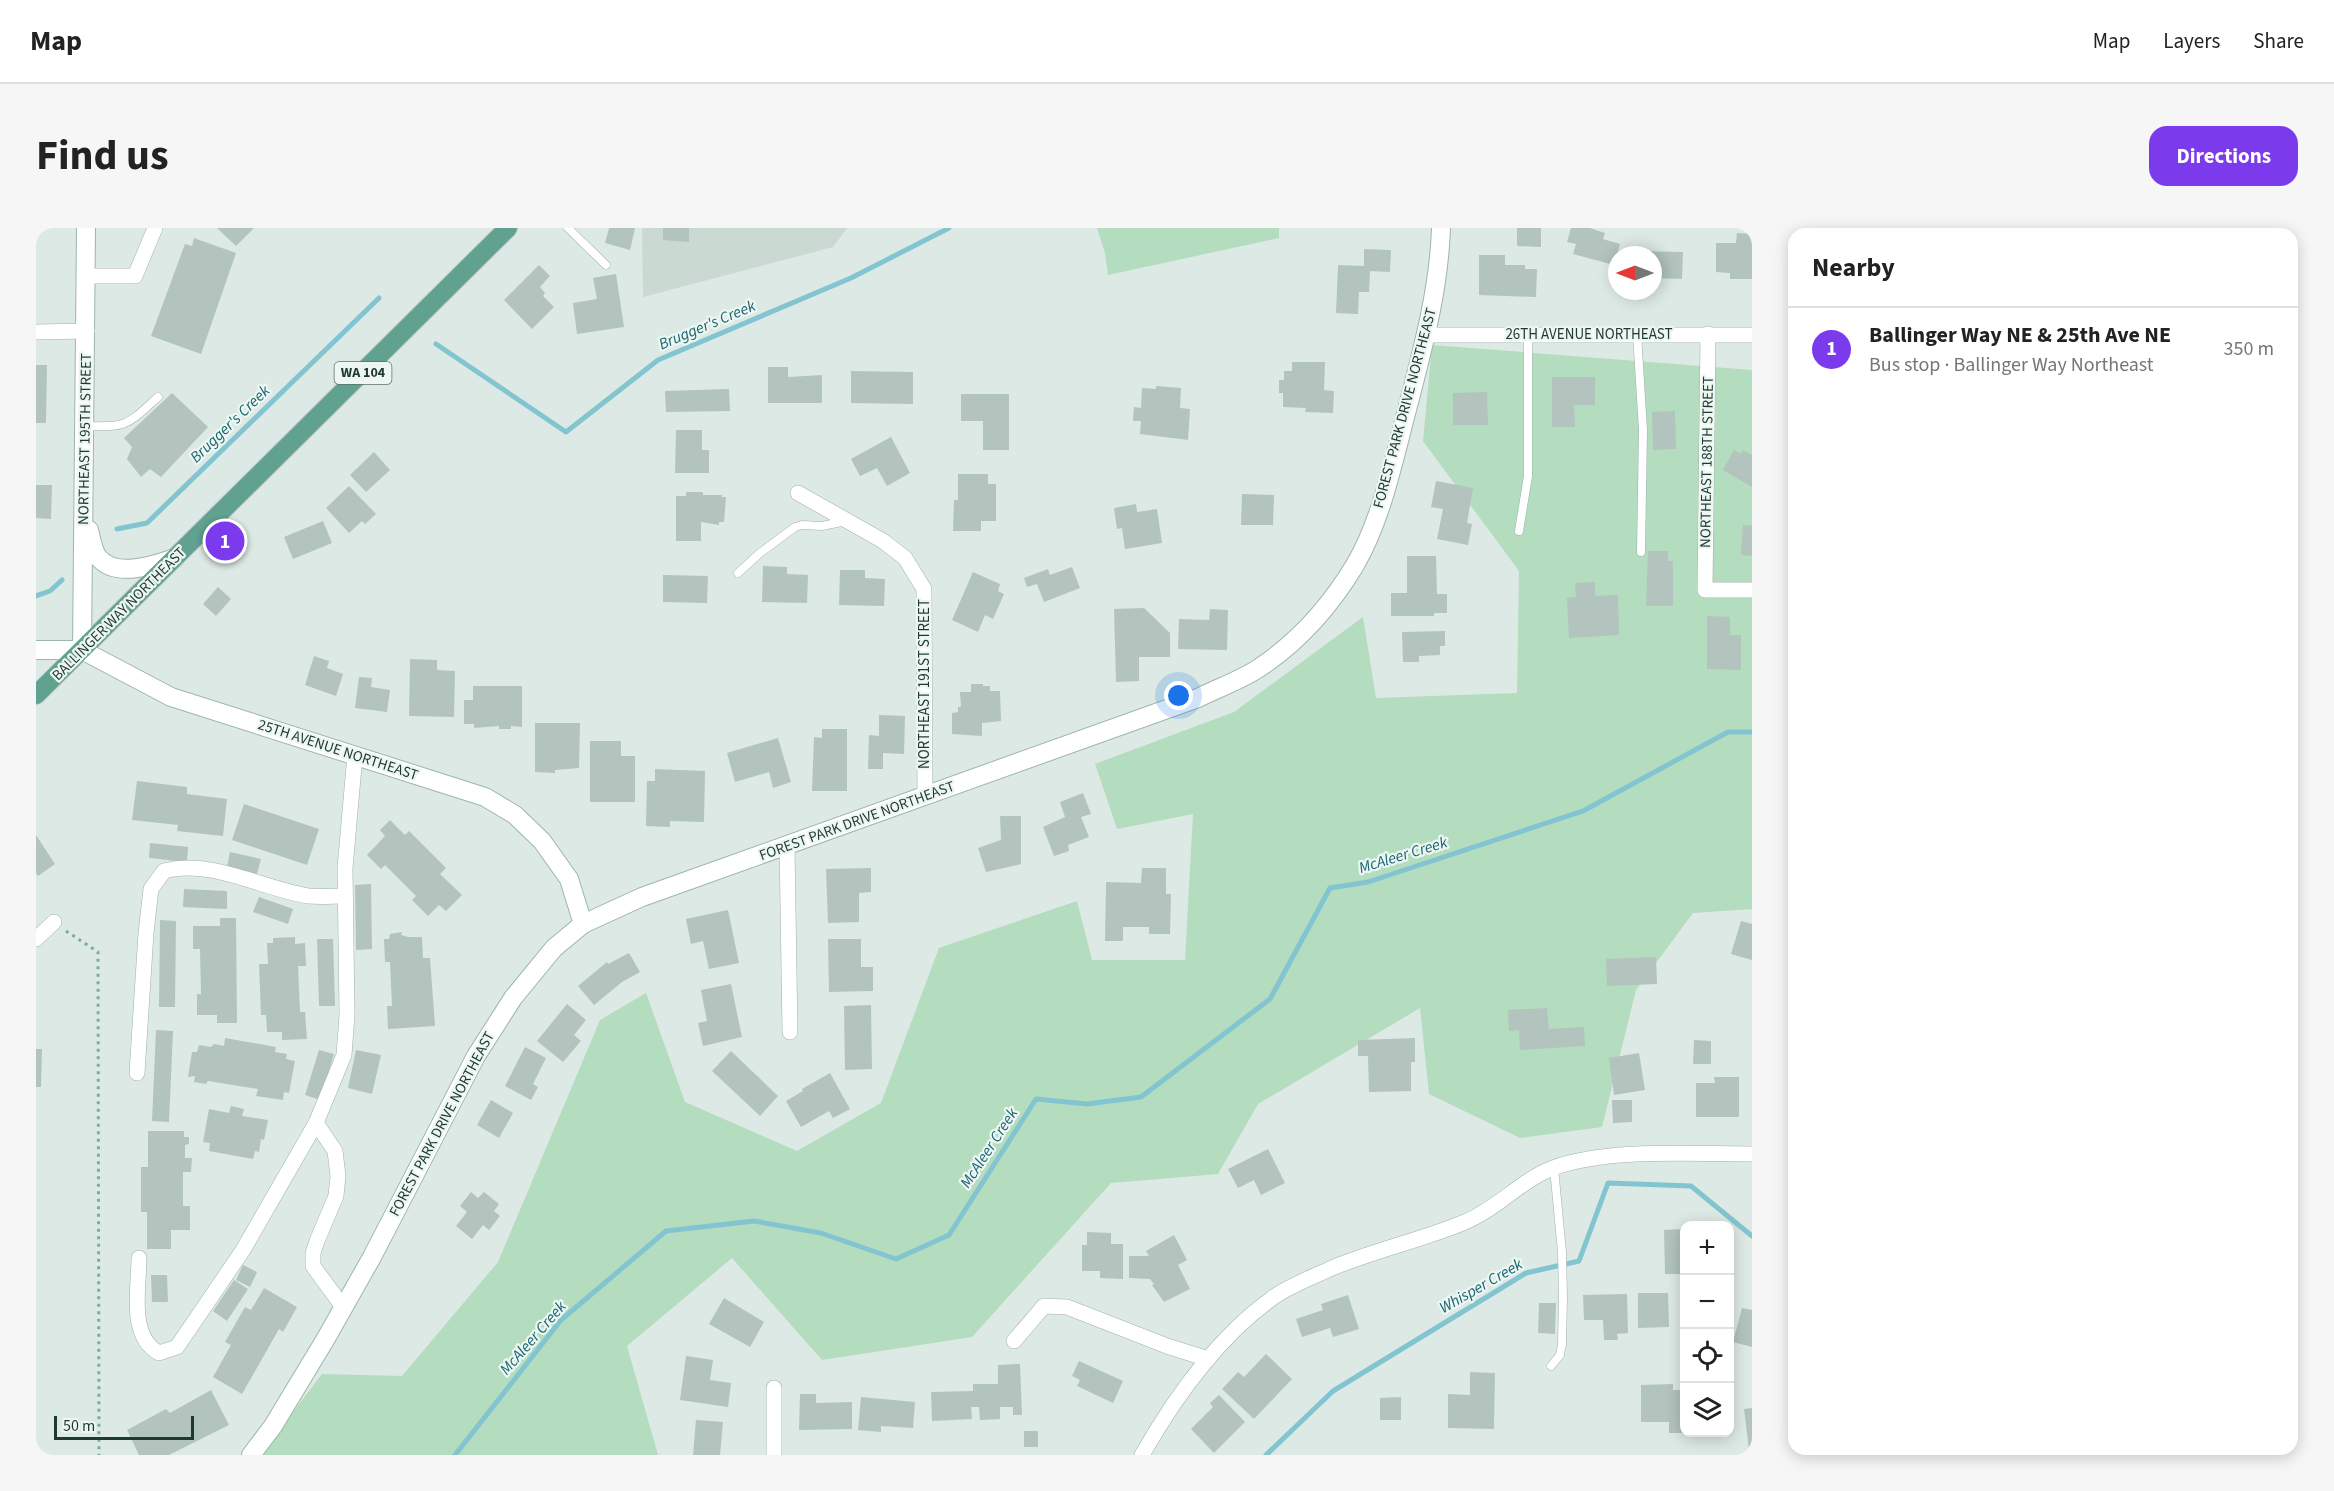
<!DOCTYPE html>
<meta charset="utf-8">
<style>
:root{--surface:#fff;--page:#f6f6f6;--text:#222;--muted:#767676;--line:#e0e0e0;--accent:#7c3aed}
body{margin:0;font-family:"Source Sans 3",sans-serif;background:var(--page);color:var(--text)}
.controls{position:absolute;right:18px;bottom:18px;display:grid;overflow:hidden;border-radius:12px;box-shadow:0 3px 15px #0003}
.controls button{width:54px;height:54px;display:grid;place-items:center;padding:0;border:0;border-bottom:2px solid var(--line);background:var(--surface);color:var(--text);font:30px sans-serif}
.compass{position:absolute;left:1572px;top:18px;width:54px;height:54px;border-radius:50%;background:var(--surface);box-shadow:0 3px 15px #0003;rotate:270deg}
.scale{position:absolute;left:18px;bottom:15px;width:140px;box-sizing:border-box;padding-left:6px;border:3px solid #1e3932;border-top:0;font-size:16px;line-height:21px;white-space:nowrap;color:#1e3932;-webkit-text-stroke:4px #edf6f1;paint-order:stroke}
.you{position:absolute;left:1143px;top:468px;width:21px;height:21px;margin:-15px;border:4px solid #fff;border-radius:50%;background:#1a73e8;box-shadow:0 0 0 9px #1a73e833}
.badge{display:grid;place-items:center;width:39px;height:39px;border-radius:50%;background:var(--accent);color:#fff;font-size:20px;font-weight:700}
.pin{position:absolute;translate:-50% -50%;border:3px solid #fff;box-shadow:0 2px 6px #0006}
.list{margin:0;padding:0;list-style:none}
h2{display:flex;justify-content:space-between;align-items:center;height:78px;margin:0;padding:0 24px;font-size:26px}
h2 small{font-size:20px;font-weight:400;color:var(--muted)}
.list li{display:grid;grid-template-columns:39px 1fr auto;gap:18px;align-items:center;box-sizing:border-box;height:84px;padding:0 24px;border-top:2px solid var(--line)}
.list b{display:block;font-size:22px;white-space:nowrap}
.list p{margin:0;font-size:20px;white-space:nowrap;color:var(--muted)}
.list em{font-size:20px;font-style:normal;color:var(--muted)}
.icon{flex:none;width:33px;height:33px;fill:none;stroke:currentColor;stroke-width:2;stroke-linecap:round;stroke-linejoin:round}
.map{position:relative;flex:none;width:1716px;height:1227px;overflow:hidden;border-radius:18px}
header{display:flex;align-items:center;gap:36px;box-sizing:border-box;height:84px;padding:0 30px;background:var(--surface);border-bottom:2px solid var(--line)}
header strong{font-size:28px}
nav{display:flex;gap:33px;margin-inline-start:auto;font-size:21px}
.intro{display:flex;align-items:center;justify-content:space-between;box-sizing:border-box;height:144px;padding:0 36px}
h1{margin:0;font-size:42px}
.button{padding:15px 27px;border-radius:18px;background:var(--accent);color:#fff;font-size:21px;font-weight:700}
main{display:flex;gap:36px;padding:0 36px}
aside{flex:1;background:var(--surface);border-radius:18px;box-shadow:0 3px 15px #0003}
.map>svg:first-child{display:block}
.built{fill:#cbd9d3}
.green{fill:#b4dcbf}
.lines{fill:none;stroke-linecap:round;stroke-linejoin:round}
.stream{stroke:#82c5d1;stroke-width:5}
.building{fill:#b2c4bd}
.lane-casing{stroke:#a0b1ab;stroke-width:9}
.street-casing{stroke:#a0b1ab;stroke-width:16}
.secondary-casing{stroke:#9cb5ac;stroke-width:20}
.primary-casing{stroke:#bcc4c2;stroke-width:20}
.path{stroke:#7cae9e;stroke-width:3;stroke-dasharray:3 4.5;stroke-linecap:butt}
.lane{stroke:#fff;stroke-width:8}
.street{stroke:#fff;stroke-width:15}
.secondary{stroke:#fff;stroke-width:18}
.primary{stroke:#60a190;stroke-width:18}
.labels{text-anchor:middle;dominant-baseline:central;stroke-width:4.5;stroke-linejoin:round;paint-order:stroke}
.shield{fill:#edf6f1;stroke:#5c726b;stroke-width:1.5}
.shield-label{font-size:14px;font-weight:bold;fill:#1e3932}
.street-label{font-size:15px;fill:#1e3932;stroke:#edf6f1}
.water-label{font-size:16px;font-style:italic;fill:#186675;stroke:#edf6f1}
</style>
<header>
<strong>Map</strong>
<nav><a>Map</a><a>Layers</a><a>Share</a></nav>
</header>
<div class="intro"><h1>Find us</h1><a class="button">Directions</a></div>
<main>
<div class="map">
<svg width="1716" height="1227" viewBox="0 0 1716 1227">
<rect width="100%" height="100%" fill="#dde9e4"/>
<polygon class="built" points="606,0 811,0 797,19 607,69"/>
<g class="green">
<polygon points="1061,0 1243,0 1243,10 1072,47 1069,25"/>
<polygon points="1396,117 1716,142 1716,681 1657,685 1600,762 1566,899 1484,910 1393,866 1384,780 1222,876 1182,946 1075,955 936,1109 786,1132 696,1030 591,1118 622,1227 224,1227 286,1146 366,1148 462,1034 564,792 610,765 649,874 761,923 845,875 903,720 1041,673 1056,732 1149,732 1157,586 1081,601 1059,536 1198,484 1327,389 1340,470 1481,465 1483,343 1387,213"/>
</g>
<g class="lines">
<g class="stream">
<polyline points="400,116 530,204 622,132 815,50 913,0"/>
<polyline points="81,301 111,295 343,70"/>
<polyline points="0,368 14,363 26,352"/>
<polyline points="419,1227 525,1092 630,1003 718,993 785,1005 860,1031 913,1007 1000,871 1051,876 1105,869 1234,771 1294,660 1332,654 1547,583 1692,504 1716,504"/>
<polyline points="1230,1227 1297,1163 1490,1045 1543,1033 1572,955 1655,958 1716,1008"/>
</g>
</g>
<g class="building">
<polygon points="181,0 218,0 200,18"/>
<polygon points="573,0 599,0 594,22 569,15"/>
<polygon points="627,0 653,0 653,14 627,12"/>
<polygon points="1481,0 1505,0 1505,19 1481,18"/>
<polygon points="1535,0 1554,0 1569,5 1567,11 1584,16 1578,37 1537,26 1540,16 1531,14"/>
<polygon points="1701,5 1716,6 1716,51 1694,51 1694,45 1680,44 1680,15 1700,15"/>
<polygon points="158,10 200,25 165,126 115,108 149,16 156,18"/>
<polygon points="1328,21 1355,22 1354,44 1334,43 1333,64 1323,64 1322,86 1300,85 1302,37 1328,38"/>
<polygon points="1600,23 1647,24 1646,51 1617,50 1617,27 1600,27"/>
<polygon points="1443,27 1469,27 1469,37 1489,37 1489,41 1501,41 1500,69 1443,67"/>
<polygon points="503,37 514,48 504,59 509,65 507,68 518,79 496,101 468,72"/>
<polygon points="580,46 588,99 541,106 537,75 561,71 557,50"/>
<polygon points="1256,134 1289,134 1288,162 1298,163 1297,185 1269,184 1270,180 1247,179 1247,165 1243,165 1243,152 1248,152 1248,143 1256,143"/>
<polygon points="0,137 11,137 10,195 0,195"/>
<polygon points="732,139 752,139 752,149 786,147 786,175 732,175"/>
<polygon points="815,143 877,144 877,176 815,175"/>
<polygon points="1516,149 1559,149 1559,177 1538,177 1539,199 1516,199"/>
<polygon points="1120,158 1145,160 1144,180 1154,181 1152,212 1104,206 1105,193 1097,193 1098,179 1105,180 1106,160 1120,161"/>
<polygon points="693,161 694,183 630,184 629,163"/>
<polygon points="1451,164 1452,197 1417,197 1417,165"/>
<polygon points="136,165 172,199 125,249 114,241 105,249 91,231 96,219 88,210"/>
<polygon points="925,166 973,166 973,222 947,222 947,193 925,193"/>
<polygon points="1639,183 1640,221 1617,222 1616,184"/>
<polygon points="640,202 666,202 666,222 673,222 673,245 639,245"/>
<polygon points="855,209 874,245 851,258 841,240 824,248 815,231"/>
<polygon points="1698,222 1705,226 1707,222 1716,227 1716,259 1687,242"/>
<polygon points="338,224 354,242 330,264 314,247"/>
<polygon points="922,246 952,246 952,256 960,256 960,293 945,293 945,303 917,303 918,272 922,272"/>
<polygon points="1400,253 1437,260 1431,295 1436,296 1432,317 1401,311 1407,281 1395,279"/>
<polygon points="0,257 16,257 15,291 0,290"/>
<polygon points="313,258 340,286 329,296 326,293 313,305 290,280"/>
<polygon points="650,264 667,264 667,267 686,267 686,269 690,269 688,294 683,294 683,297 665,294 665,313 640,313 640,268 650,268"/>
<polygon points="1206,266 1238,267 1237,297 1205,297"/>
<polygon points="1100,276 1101,284 1121,281 1126,315 1089,321 1086,300 1081,301 1078,280"/>
<polygon points="287,293 296,315 257,331 248,309"/>
<polygon points="1707,297 1716,298 1716,328 1705,327"/>
<polygon points="1612,323 1632,323 1632,333 1637,333 1637,378 1610,378"/>
<polygon points="1371,328 1400,328 1401,366 1411,366 1411,385 1398,385 1398,388 1355,388 1355,365 1371,365"/>
<polygon points="727,338 751,339 751,346 772,347 771,375 726,374"/>
<polygon points="1036,339 1044,360 1008,374 1001,356 991,359 988,350 1012,341 1014,347"/>
<polygon points="804,342 829,342 829,350 849,351 848,378 803,377"/>
<polygon points="937,344 964,356 962,363 968,366 957,391 949,387 942,404 916,392"/>
<polygon points="627,347 672,348 671,375 627,374"/>
<polygon points="1559,354 1559,368 1582,367 1583,407 1533,410 1531,370 1540,369 1539,355"/>
<polygon points="182,359 195,371 180,388 167,376"/>
<polygon points="1108,380 1134,405 1134,429 1103,429 1103,453 1080,454 1078,381"/>
<polygon points="1174,381 1192,382 1191,422 1142,421 1143,391 1173,392"/>
<polygon points="1671,388 1694,389 1694,407 1705,407 1705,442 1671,441"/>
<polygon points="1409,403 1409,418 1404,418 1404,427 1383,428 1383,434 1367,434 1366,404"/>
<polygon points="278,428 293,433 291,440 307,446 300,468 269,457"/>
<polygon points="374,431 401,432 401,442 419,443 418,489 373,488"/>
<polygon points="323,449 336,450 335,459 354,462 351,484 319,480"/>
<polygon points="935,456 947,456 947,458 954,458 954,463 964,463 965,493 946,495 946,508 916,506 916,485 922,484 922,479 925,479 924,464 935,464"/>
<polygon points="437,458 486,458 486,499 475,498 475,501 463,501 463,498 438,500 438,496 428,496 428,472 437,472"/>
<polygon points="843,487 869,488 868,526 847,525 847,541 832,541 833,507 843,508"/>
<polygon points="499,495 544,495 543,540 519,542 519,545 499,544"/>
<polygon points="786,501 811,501 811,563 776,563 778,509 786,510"/>
<polygon points="742,510 755,554 737,560 733,544 699,554 691,525"/>
<polygon points="554,513 585,513 585,528 599,528 599,574 554,574"/>
<polygon points="619,541 669,543 668,594 634,593 634,599 610,598 611,553 619,553"/>
<polygon points="101,553 151,559 151,566 191,571 187,608 141,603 142,597 96,592"/>
<polygon points="1047,565 1055,586 1045,589 1053,609 1032,617 1033,623 1018,628 1007,599 1029,589 1024,574"/>
<polygon points="208,576 283,601 271,637 196,612"/>
<polygon points="964,588 985,588 985,636 950,644 942,620 965,612"/>
<polygon points="354,592 369,607 373,603 410,640 404,646 426,667 410,683 403,677 392,688 376,672 380,668 349,637 345,641 331,627 349,608 344,602"/>
<polygon points="0,607 19,636 2,648 0,645"/>
<polygon points="114,615 152,619 151,634 113,630"/>
<polygon points="194,624 225,631 221,646 191,639"/>
<polygon points="835,640 835,664 823,665 823,694 792,695 790,641"/>
<polygon points="1106,640 1130,640 1130,666 1135,666 1134,706 1113,706 1113,699 1087,699 1087,713 1069,713 1070,654 1105,655"/>
<polygon points="335,656 336,721 320,722 319,657"/>
<polygon points="148,661 191,663 191,681 147,679"/>
<polygon points="223,669 257,681 252,696 217,684"/>
<polygon points="692,682 703,735 673,741 667,713 655,716 650,691"/>
<polygon points="184,690 200,690 201,795 181,795 181,787 161,787 161,766 165,766 164,721 157,721 157,698 184,698"/>
<polygon points="124,692 140,693 139,779 123,779"/>
<polygon points="1705,693 1716,696 1716,732 1695,726"/>
<polygon points="366,704 365,707 372,709 386,709 387,730 394,730 399,798 352,801 351,778 356,778 354,734 349,734 348,711 353,711 354,706"/>
<polygon points="259,709 259,716 269,715 270,738 262,738 264,784 269,784 271,811 246,812 246,804 231,804 230,787 225,787 223,736 232,736 231,715 237,715 237,710"/>
<polygon points="281,711 297,711 299,778 283,778"/>
<polygon points="792,711 825,711 825,739 837,739 837,763 793,764"/>
<polygon points="593,725 604,744 586,754 558,777 542,758 571,734 572,736"/>
<polygon points="1620,729 1621,756 1571,758 1570,731"/>
<polygon points="695,756 706,809 667,818 662,795 671,793 665,762"/>
<polygon points="531,776 550,792 538,807 545,813 527,834 501,813"/>
<polygon points="835,777 836,841 809,842 808,778"/>
<polygon points="1511,780 1513,801 1548,799 1549,818 1484,822 1483,802 1473,803 1472,782"/>
<polygon points="120,802 137,803 133,894 116,893"/>
<polygon points="189,810 240,819 239,824 251,826 250,831 259,833 253,865 248,864 247,872 220,868 222,861 172,853 170,856 158,854 159,848 152,849 156,824 161,824 163,817 175,819 178,816 188,818"/>
<polygon points="1379,810 1379,834 1375,834 1375,863 1333,864 1332,828 1322,828 1322,812"/>
<polygon points="1658,812 1675,813 1675,836 1657,836"/>
<polygon points="489,819 510,830 497,856 502,859 495,872 469,858"/>
<polygon points="0,821 6,821 5,859 0,859"/>
<polygon points="283,822 298,826 284,872 269,867"/>
<polygon points="320,822 345,827 336,866 312,860"/>
<polygon points="695,823 742,868 724,888 676,843"/>
<polygon points="1603,825 1609,862 1578,867 1573,830"/>
<polygon points="794,845 814,881 797,890 793,883 765,899 750,873 767,863 766,861"/>
<polygon points="1678,849 1703,849 1703,889 1660,889 1660,855 1679,855"/>
<polygon points="455,872 477,885 463,910 441,897"/>
<polygon points="1576,872 1596,872 1596,894 1577,895"/>
<polygon points="195,878 208,881 206,888 232,892 228,912 225,911 223,924 219,923 217,931 173,923 174,915 167,914 173,881 193,885"/>
<polygon points="112,903 148,903 148,909 153,909 153,916 149,917 149,930 156,930 155,944 147,944 147,978 154,978 154,1002 135,1002 135,1021 111,1021 111,984 105,984 105,939 112,939"/>
<polygon points="1232,921 1249,955 1225,967 1218,952 1202,960 1192,941"/>
<polygon points="435,964 442,970 448,964 463,976 458,983 464,988 453,1002 447,997 436,1011 420,998 431,984 424,978"/>
<polygon points="1648,1001 1648,1046 1629,1046 1628,1002"/>
<polygon points="1051,1004 1075,1005 1075,1016 1087,1016 1087,1051 1064,1050 1064,1043 1046,1043 1046,1017 1051,1017"/>
<polygon points="1138,1007 1151,1032 1142,1037 1154,1061 1128,1074 1116,1057 1118,1056 1114,1051 1093,1050 1093,1028 1113,1028 1110,1023"/>
<polygon points="207,1037 221,1044 214,1059 200,1052"/>
<polygon points="115,1047 131,1047 132,1074 116,1074"/>
<polygon points="198,1052 212,1061 191,1093 177,1083"/>
<polygon points="228,1060 261,1079 247,1104 243,1101 206,1166 177,1149 195,1117 189,1114 209,1079 215,1082"/>
<polygon points="1602,1065 1632,1065 1633,1099 1602,1100"/>
<polygon points="1591,1066 1592,1105 1581,1106 1582,1112 1568,1112 1567,1092 1548,1092 1547,1067"/>
<polygon points="1312,1067 1323,1101 1297,1109 1294,1100 1266,1109 1260,1091 1287,1082 1285,1076"/>
<polygon points="688,1070 728,1094 714,1119 673,1096"/>
<polygon points="1503,1075 1520,1075 1519,1106 1502,1105"/>
<polygon points="1706,1080 1716,1082 1716,1119 1697,1114"/>
<polygon points="1230,1126 1256,1151 1218,1191 1186,1161 1202,1144 1208,1149"/>
<polygon points="650,1128 677,1132 674,1152 695,1155 692,1179 644,1172"/>
<polygon points="1043,1133 1087,1153 1077,1175 1041,1158 1044,1152 1036,1148"/>
<polygon points="984,1136 986,1187 977,1187 977,1179 964,1179 964,1191 944,1192 943,1179 935,1179 936,1191 896,1193 895,1164 937,1163 937,1156 962,1156 962,1137"/>
<polygon points="1434,1144 1459,1145 1458,1201 1412,1200 1412,1166 1434,1167"/>
<polygon points="1637,1156 1637,1162 1648,1162 1648,1205 1633,1205 1633,1194 1605,1194 1605,1157"/>
<polygon points="175,1162 193,1197 133,1227 103,1227 91,1202 130,1181 134,1185"/>
<polygon points="764,1166 780,1166 780,1175 816,1174 816,1201 763,1202"/>
<polygon points="1183,1167 1209,1194 1178,1225 1155,1201 1177,1179 1174,1175"/>
<polygon points="825,1169 879,1174 877,1200 845,1198 845,1204 822,1202"/>
<polygon points="1365,1169 1365,1192 1344,1192 1344,1170"/>
<polygon points="1716,1180 1716,1222 1713,1222 1708,1181"/>
<polygon points="660,1192 687,1194 684,1227 657,1227"/>
<rect x="988" y="1203" width="14" height="16"/>
</g>
<g class="lines">
<g class="lane-casing">
<g id="lane">
<polyline points="532,0 570,37"/>
<polyline points="1601,106 1607,202 1605,324"/>
<path d="M49,198C92,199 90,198 122,169"/>
<polyline points="1483,303 1492,248 1492,106"/>
<polyline points="702,345 724,325 759,299 766,297 786,298 810,293"/>
<polyline points="1515,1138 1524,1127 1526,1116 1527,1070 1526,1024 1518,940"/>
</g>
</g>
<g class="street-casing">
<g id="street">
<polyline points="51,48 99,48 119,0"/>
<polyline points="0,104 51,103"/>
<polyline points="1672,106 1669,362 1716,362"/>
<polyline points="1390,107 1716,107"/>
<polyline points="762,265 847,313 869,330 888,361 889,568"/>
<polyline points="751,618 754,804"/>
<polyline points="0,711 18,694"/>
<path d="M101,845L110,705L115,661L128,643C174,630 227,661 272,668C284,669 297,668 309,668"/>
<polyline points="280,895 299,923 302,948 300,968 281,1013 277,1025 277,1038 307,1079"/>
<path d="M103,1030C103,1060 92,1108 123,1125L141,1119L207,1022L280,895L308,827L311,787L309,640L319,527"/>
<polyline points="978,1113 1008,1078 1031,1079 1131,1118 1172,1131"/>
<polyline points="738,1227 738,1160"/>
<path d="M1106,1227C1139,1169 1180,1111 1235,1071C1250,1059 1277,1049 1296,1040C1339,1022 1386,1012 1429,994C1461,981 1485,952 1517,940C1571,920 1658,926 1716,926"/>
</g>
</g>
<g class="secondary-casing">
<g id="secondary">
<path d="M53,302C55,310 57,323 62,329C79,351 118,337 139,330"/>
<polyline points="0,422 46,422 135,469 449,569 479,587 506,613 533,651 547,696"/>
<polyline points="46,422 50,0"/>
<path d="M215,1227L237,1198L289,1112L336,1029L440,828L477,770L518,720L547,696L606,669L1162,470C1182,460 1205,452 1223,440C1262,414 1295,377 1319,337C1346,291 1358,230 1372,178C1387,120 1403,61 1405,0"/>
</g>
</g>
<g class="primary-casing">
<polyline id="primary" points="0,467 472,0"/>
</g>
<polyline class="path" points="30,703 62,724 63,1227"/>
<use href="#lane" class="lane"/>
<use href="#street" class="street"/>
<use href="#secondary" class="secondary"/>
<use href="#primary" class="primary"/>
</g>
<g class="labels">
<rect class="shield" x="298.5" y="134" width="57" height="22" rx="4.5"/>
<g class="shield-label">
<text x="327" y="145">WA 104</text>
</g>
<g class="street-label">
<text x="1553" y="106">26TH AVENUE NORTHEAST</text>
<text transform="translate(1369 180) rotate(-75)">FOREST PARK DRIVE NORTHEAST</text>
<text transform="translate(49 211) rotate(-89)">NORTHEAST 195TH STREET</text>
<text transform="translate(1671 234) rotate(-89)">NORTHEAST 188TH STREET</text>
<text transform="translate(83 386) rotate(-45)">BALLINGER WAY NORTHEAST</text>
<text transform="translate(888 456) rotate(-90)">NORTHEAST 191ST STREET</text>
<text transform="translate(302 522) rotate(18)">25TH AVENUE NORTHEAST</text>
<text transform="translate(821 593) rotate(-20)">FOREST PARK DRIVE NORTHEAST</text>
<text transform="translate(406 896) rotate(-62)">FOREST PARK DRIVE NORTHEAST</text>
</g>
<g class="water-label">
<text transform="translate(671 97) rotate(-23)">Brugger's Creek</text>
<text transform="translate(194 196) rotate(-44)">Brugger's Creek</text>
<text transform="translate(1367 627) rotate(-17)">McAleer Creek</text>
<text transform="translate(953 920) rotate(-57)">McAleer Creek</text>
<text transform="translate(1445 1058) rotate(-30)">Whisper Creek</text>
<text transform="translate(497 1110) rotate(-49)">McAleer Creek</text>
</g>
</g>
</svg>
<div class="controls">
<button>+</button>
<button>−</button>
<button><svg class="icon" aria-label="locate" viewBox="0 0 24 24"><circle cx="12" cy="12" r="6"/><path d="M12 2v4M12 18v4M2 12h4M18 12h4"/></svg></button>
<button><svg class="icon" aria-label="layers" viewBox="0 0 24 24"><path d="M12 4l9 5-9 5-9-5zM3 14l9 5 9-5"/></svg></button>
</div>
<svg class="compass" viewBox="-18 -18 36 36"><path d="M0-13l5 13h-10z" fill="#e53935"/><path d="M0 13l5-13h-10z" fill="#767676"/></svg>
<div class="scale">50 m</div>
<div class="you"></div>
<div class="pin badge" style="left:189px;top:313px">1</div>
</div>
<aside>
<h2>Nearby<small></small></h2>
<ul class="list">
<li><span class="badge">1</span><div><b>Ballinger Way NE &amp; 25th Ave NE</b><p>Bus stop · Ballinger Way Northeast</p></div><em>350 m</em></li>
</ul>
</aside>
</main>
